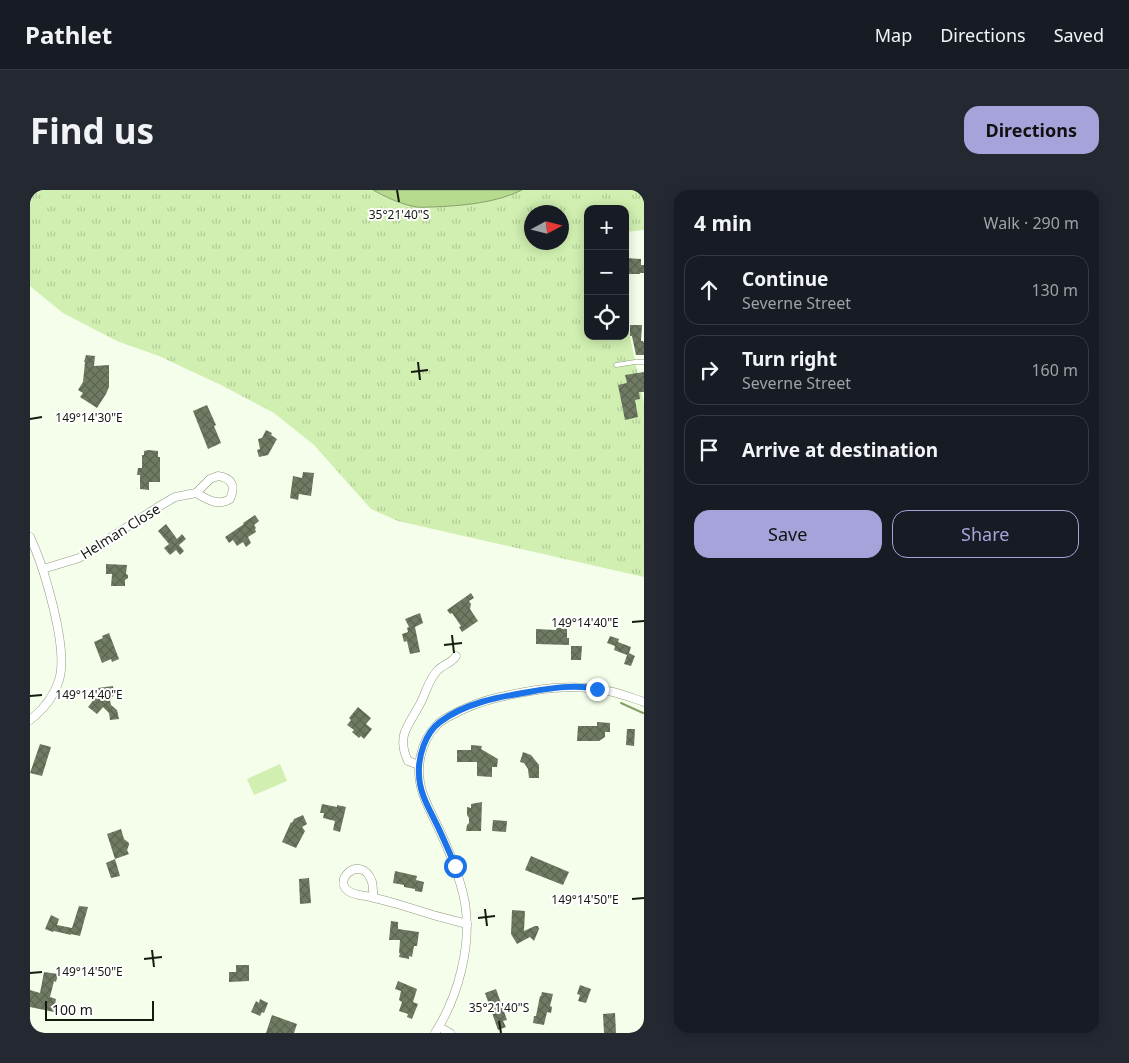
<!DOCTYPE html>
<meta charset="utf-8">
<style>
:root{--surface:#171b24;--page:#242831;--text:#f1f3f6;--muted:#9ea1a6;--line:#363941;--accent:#a5a3da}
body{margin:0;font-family:"Noto Sans",sans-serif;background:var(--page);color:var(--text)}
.controls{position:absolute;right:15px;top:15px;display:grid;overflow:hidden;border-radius:10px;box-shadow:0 2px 12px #0003}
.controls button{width:45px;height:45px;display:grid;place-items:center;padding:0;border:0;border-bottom:1px solid var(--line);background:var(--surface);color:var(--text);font:25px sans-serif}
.compass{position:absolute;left:494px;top:15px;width:45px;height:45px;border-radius:50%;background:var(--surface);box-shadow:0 2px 12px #0003;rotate:83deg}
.scale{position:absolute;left:15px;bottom:12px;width:109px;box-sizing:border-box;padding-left:5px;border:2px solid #151910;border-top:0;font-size:14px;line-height:18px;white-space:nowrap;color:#151910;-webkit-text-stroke:4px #fff;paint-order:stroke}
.stop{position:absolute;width:15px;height:15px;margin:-11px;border:4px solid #1a73e8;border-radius:50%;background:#fff}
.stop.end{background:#1a73e8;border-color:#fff;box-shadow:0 1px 5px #0008}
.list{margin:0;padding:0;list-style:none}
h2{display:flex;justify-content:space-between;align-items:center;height:65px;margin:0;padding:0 20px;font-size:21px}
h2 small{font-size:16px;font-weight:400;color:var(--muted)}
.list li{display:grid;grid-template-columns:32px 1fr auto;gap:15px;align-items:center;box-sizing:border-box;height:70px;margin:0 10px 10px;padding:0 10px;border:1px solid var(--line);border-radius:15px}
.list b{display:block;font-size:19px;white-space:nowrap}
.list p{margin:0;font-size:16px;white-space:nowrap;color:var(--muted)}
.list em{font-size:16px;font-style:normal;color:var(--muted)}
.actions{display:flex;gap:10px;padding:15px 20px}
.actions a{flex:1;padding:11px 0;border:1px solid var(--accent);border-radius:15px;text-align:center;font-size:18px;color:var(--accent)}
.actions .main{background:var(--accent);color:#111}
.icon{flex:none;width:28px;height:28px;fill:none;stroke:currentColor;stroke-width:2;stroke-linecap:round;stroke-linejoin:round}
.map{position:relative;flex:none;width:614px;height:843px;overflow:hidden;border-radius:15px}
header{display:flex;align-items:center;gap:30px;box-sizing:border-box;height:70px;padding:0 25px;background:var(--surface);border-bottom:1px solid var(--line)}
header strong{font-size:24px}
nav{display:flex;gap:28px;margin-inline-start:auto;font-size:18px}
.intro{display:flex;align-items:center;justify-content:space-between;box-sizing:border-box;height:120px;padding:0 30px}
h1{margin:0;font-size:35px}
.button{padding:12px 22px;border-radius:15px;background:var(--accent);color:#111;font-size:18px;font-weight:700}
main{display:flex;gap:30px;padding:0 30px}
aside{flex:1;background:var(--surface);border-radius:15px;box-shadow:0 2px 12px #0003}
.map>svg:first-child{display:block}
.grass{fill:url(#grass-tufts);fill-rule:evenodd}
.park{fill:#d0efb0}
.water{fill:#b6db8e;stroke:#86a168}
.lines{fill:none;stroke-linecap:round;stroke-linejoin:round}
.stream{stroke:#86a168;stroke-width:2}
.building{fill:url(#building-cross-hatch)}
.service-casing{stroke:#8f9b83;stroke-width:5}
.minor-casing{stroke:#8f9b83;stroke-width:9}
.service{stroke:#fff;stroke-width:4}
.minor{stroke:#fff;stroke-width:8}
.route{stroke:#1a73e8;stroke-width:6}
.ticks{fill:none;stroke:#151910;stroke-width:2}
.labels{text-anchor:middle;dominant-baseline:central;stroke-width:4;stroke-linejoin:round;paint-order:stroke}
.street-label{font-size:14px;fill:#151910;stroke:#fff}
.ticks-label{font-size:12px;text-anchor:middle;fill:#151910;stroke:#fff;stroke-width:4;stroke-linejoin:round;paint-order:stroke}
</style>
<header>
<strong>Pathlet</strong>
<nav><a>Map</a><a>Directions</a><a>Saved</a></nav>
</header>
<div class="intro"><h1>Find us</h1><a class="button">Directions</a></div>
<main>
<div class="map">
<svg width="614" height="843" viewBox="0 0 614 843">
<defs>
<pattern id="grass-tufts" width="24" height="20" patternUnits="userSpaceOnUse" patternTransform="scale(1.25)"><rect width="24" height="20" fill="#d0efb0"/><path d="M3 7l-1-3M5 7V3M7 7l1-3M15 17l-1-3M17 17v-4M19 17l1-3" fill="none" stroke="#b2cc96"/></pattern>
<pattern id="building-cross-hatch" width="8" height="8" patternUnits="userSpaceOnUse" patternTransform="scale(1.25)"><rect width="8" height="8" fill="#707b64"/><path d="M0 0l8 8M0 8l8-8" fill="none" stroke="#5b6451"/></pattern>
</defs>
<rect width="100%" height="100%" fill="#f4feea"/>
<path class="grass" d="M0,0H343L367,12L422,16L448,13L483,4L492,0H614V40L595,42V19H558V146H595V123L614,214V387L368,331L341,319L284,255L244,223L191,195L129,166L87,151L33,123L0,96ZM502,22H532V52H502Z"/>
<polygon class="park" points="250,574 257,591 224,605 217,589"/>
<path class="water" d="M343,0H492C466,13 431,16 401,17C395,17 388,18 382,16C368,13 356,7 343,0Z"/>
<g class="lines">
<polyline class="stream" points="591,513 613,523"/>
</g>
<g class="building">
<polygon points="595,68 611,69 611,75 614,75 614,83 610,83 610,84 595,84"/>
<polygon points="600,135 612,135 611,151 613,151 614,153 614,165 606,165 602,146 600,146"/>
<polygon points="56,165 65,166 64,176 79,175 79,197 76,204 67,218 50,207 53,203 48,200 53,192 55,172 54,172"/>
<polygon points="614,182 614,202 609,202 610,209 605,210 608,227 595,230 588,195 597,193 595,185"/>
<polygon points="177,215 186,235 184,236 191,253 178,259 163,221"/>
<polygon points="236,240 242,243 241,245 247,249 238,265 229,267 227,260 230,259 228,249 232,248"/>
<polygon points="118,260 128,261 128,267 130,267 130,292 119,292 119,300 110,299 110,285 107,285 108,278 112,278 112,265 114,265 114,261"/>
<polygon points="273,282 284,283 281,306 269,304 268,310 260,308 263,286 272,288"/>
<polygon points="225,325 229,331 224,335 226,338 225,339 226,342 218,347 221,353 216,357 213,352 207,356 203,350 199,353 195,347 214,334 213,333"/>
<polygon points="136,334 147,349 152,344 156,349 149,355 154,361 150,365 146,360 140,365 134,358 139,354 128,341"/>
<polygon points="76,374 97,375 96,384 98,385 98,388 95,390 95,396 81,396 82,384 76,384"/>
<polygon points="441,403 444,408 439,411 441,414 440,419 448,431 432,442 429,437 431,436 422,423 420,424 417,420"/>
<polygon points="390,423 393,433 385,437 390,462 380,464 377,451 374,452 372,444 378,442 377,438 379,437 375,429"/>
<polygon points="526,438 537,438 537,448 539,448 539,455 506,454 506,439 526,440"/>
<polygon points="79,443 89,469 82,472 81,469 72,473 64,452 73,448 72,446"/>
<polygon points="580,446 589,449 588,452 601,457 599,463 605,466 601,476 594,474 597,465 584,460 585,456 577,453"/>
<polygon points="541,456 552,456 551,470 541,470"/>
<polygon points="83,496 84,505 80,510 81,515 87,520 89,529 80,530 79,523 73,517 67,524 58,517 69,503 68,498"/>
<polygon points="328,517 341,528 336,534 342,539 334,549 331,546 329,548 322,542 324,540 317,535 321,530 319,528"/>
<polygon points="567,532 580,533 580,542 575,542 575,547 569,551 547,551 548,536 567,536"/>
<polygon points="597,539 605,539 604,556 596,555"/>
<polygon points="10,554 21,557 12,586 0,583"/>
<polygon points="441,555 452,556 451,559 468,569 467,577 462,577 462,587 447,586 447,572 427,572 427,560 441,560"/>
<polygon points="493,562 501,565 509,575 509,588 499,588 498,579 494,573 490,572"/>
<polygon points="452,612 451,641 436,641 437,635 439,633 439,628 437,625 437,617 441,618 441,614"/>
<polygon points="292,614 307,617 307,615 316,617 310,642 303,640 305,631 293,628 294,623 290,623"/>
<polygon points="273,625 277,634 272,637 275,641 266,658 252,652 261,632 262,633 264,629"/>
<polygon points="463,630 477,631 476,642 462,641"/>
<polygon points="91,639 94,649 99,653 99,655 97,660 99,664 85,669 77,644"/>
<polygon points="501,666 539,682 533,695 495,680"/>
<polygon points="85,669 90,686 81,688 76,673"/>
<polygon points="365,681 387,686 386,690 394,692 392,702 385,701 385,699 374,697 374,695 363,693"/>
<polygon points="279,688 281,713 270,714 269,689"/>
<polygon points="49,716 58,717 50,746 41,744 41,745 24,741 23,742 15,739 21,725 29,729 27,735 42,738"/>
<polygon points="482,720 495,721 494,741 505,736 508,736 509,739 504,751 500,747 487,754 481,744"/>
<polygon points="361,731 368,732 368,739 389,742 387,756 384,756 382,767 379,766 379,769 369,767 370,763 369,763 370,750 359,750"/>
<polygon points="206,775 219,775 219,791 199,792 199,782 206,782"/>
<polygon points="14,782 28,784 26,792 24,791 20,807 26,809 24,822 0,817 0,800 10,803"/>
<polygon points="368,791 387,799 383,812 388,814 382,829 377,827 378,824 369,821 372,812 369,810 371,801 365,799"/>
<polygon points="550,795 561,799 556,813 548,811 550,805 547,804"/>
<polygon points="466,799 477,830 473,831 476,837 468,840 455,803"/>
<polygon points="512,802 523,804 520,816 522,817 521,823 517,822 514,835 503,833 504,826 506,826 510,806 511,806"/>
<polygon points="230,809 238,813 234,823 232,822 230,826 221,822 226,811 229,813"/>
<polygon points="585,823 586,843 574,843 573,824"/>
<polygon points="242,825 267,834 264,843 236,843"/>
</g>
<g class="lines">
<g class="service-casing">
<polyline id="service" points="586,175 605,172 614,172"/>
</g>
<g class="minor-casing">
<g id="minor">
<path d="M188,286C202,288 206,296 200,309C188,317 177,309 166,303L180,289Z"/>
<path d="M0,347C14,377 39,459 29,490C24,507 14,519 0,530"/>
<polyline points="13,379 49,368 128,317 145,307 166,303"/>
<path d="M389,575L378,571C374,563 372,554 374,545C376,536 386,522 390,514C396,503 399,488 408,480C414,474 422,473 426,466"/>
<path d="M344,708C343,703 343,697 342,692C331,659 292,698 329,705C334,706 339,706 344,708C354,710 364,713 374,716C395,723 416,729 437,734"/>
<polyline points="409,837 420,843"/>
<path d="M405,843C428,807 442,756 435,713C430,686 419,660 407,635C402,625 397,615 393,604C385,581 389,552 408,534C411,531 416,528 420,526C436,517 452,511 470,507C505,499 542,493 578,501C590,503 602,508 614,512"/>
</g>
</g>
<use href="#service" class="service"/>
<use href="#minor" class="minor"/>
</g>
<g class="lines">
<path class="route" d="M425,676C420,663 414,650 408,637C400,620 389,603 389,584C388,567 395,543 410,532C435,513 468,507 499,502C521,498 545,494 567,499"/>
</g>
<path class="ticks" d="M367,0L369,12M388,172L390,190M381,182L398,180M0,229L12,227M602,432L614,431M422,445L424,463M414,455L432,453M0,506L12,505M602,709L614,708M455,719L457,736M448,728L465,726M122,760L124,777M114,769L132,767M0,783L12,782M469,831L471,843"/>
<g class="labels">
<g class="street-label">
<text transform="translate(90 341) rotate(-32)">Helman Close</text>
</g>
</g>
<g class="ticks-label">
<text x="369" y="29">35°21'40"S</text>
<text x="59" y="232">149°14'30"E</text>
<text x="555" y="437">149°14'40"E</text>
<text x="59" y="509">149°14'40"E</text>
<text x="555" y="714">149°14'50"E</text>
<text x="59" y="786">149°14'50"E</text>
<text x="469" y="822">35°21'40"S</text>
</g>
</svg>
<div class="controls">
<button>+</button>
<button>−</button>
<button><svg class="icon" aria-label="locate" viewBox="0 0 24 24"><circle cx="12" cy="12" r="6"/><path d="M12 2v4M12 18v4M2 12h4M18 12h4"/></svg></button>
</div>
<svg class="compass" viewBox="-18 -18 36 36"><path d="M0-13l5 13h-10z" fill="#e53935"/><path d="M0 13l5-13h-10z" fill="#9ea1a6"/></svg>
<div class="scale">100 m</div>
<div class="stop" style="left:425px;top:676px"></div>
<div class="stop end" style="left:567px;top:499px"></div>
</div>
<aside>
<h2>4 min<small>Walk · 290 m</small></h2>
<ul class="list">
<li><svg class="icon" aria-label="ahead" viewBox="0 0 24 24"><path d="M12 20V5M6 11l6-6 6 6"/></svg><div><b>Continue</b><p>Severne Street</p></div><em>130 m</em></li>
<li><svg class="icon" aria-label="right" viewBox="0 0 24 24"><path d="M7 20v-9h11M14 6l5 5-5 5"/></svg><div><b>Turn right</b><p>Severne Street</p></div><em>160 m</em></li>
<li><svg class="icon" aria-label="arrive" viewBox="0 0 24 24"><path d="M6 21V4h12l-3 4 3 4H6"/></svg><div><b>Arrive at destination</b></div></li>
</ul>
<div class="actions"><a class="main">Save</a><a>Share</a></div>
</aside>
</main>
